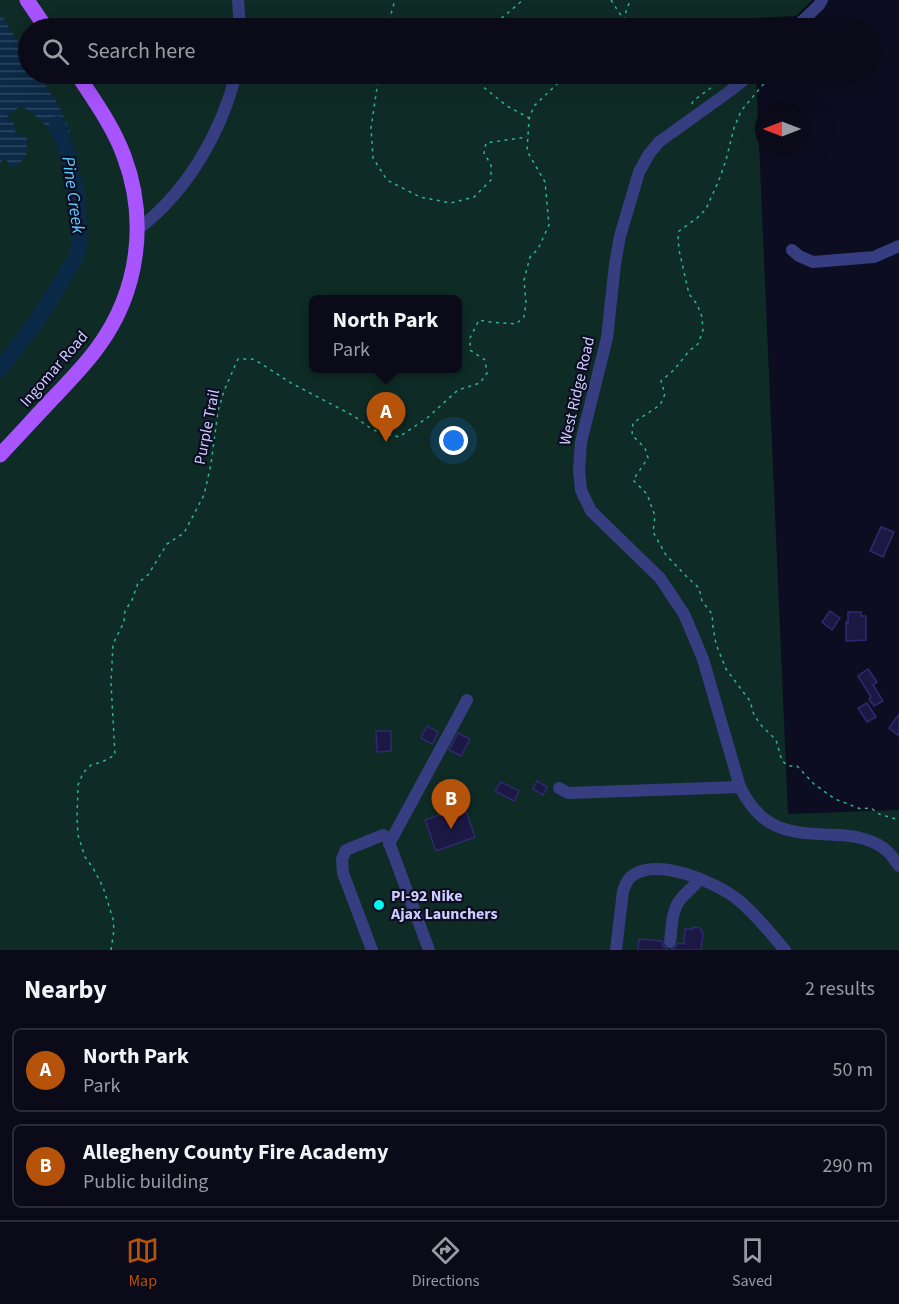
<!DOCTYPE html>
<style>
:root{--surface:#0a0a19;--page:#181826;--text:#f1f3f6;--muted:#999aa2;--line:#2a2b38;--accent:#b45309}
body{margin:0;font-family:"Source Sans 3",sans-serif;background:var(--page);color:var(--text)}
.compass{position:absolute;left:755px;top:102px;width:54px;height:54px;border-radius:50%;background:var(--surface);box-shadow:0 6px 24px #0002;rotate:270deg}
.you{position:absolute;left:454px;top:441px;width:21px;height:21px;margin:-15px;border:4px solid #fff;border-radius:50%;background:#1a73e8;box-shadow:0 0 0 9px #1a73e833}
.badge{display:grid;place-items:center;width:39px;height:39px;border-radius:50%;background:var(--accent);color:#fff;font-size:20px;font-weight:700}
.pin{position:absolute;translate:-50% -50px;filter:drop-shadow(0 2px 3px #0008)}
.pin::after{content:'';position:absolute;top:32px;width:21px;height:18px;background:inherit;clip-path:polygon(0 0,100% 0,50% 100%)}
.popup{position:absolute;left:309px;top:295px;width:153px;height:78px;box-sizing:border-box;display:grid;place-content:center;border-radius:9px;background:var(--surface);filter:drop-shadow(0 2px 4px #0005);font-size:20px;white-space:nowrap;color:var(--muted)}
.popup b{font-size:22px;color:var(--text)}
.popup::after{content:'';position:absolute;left:50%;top:100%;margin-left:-12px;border:12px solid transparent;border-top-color:var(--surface)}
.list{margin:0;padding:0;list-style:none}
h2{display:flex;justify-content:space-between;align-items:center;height:78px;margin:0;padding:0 24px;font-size:26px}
h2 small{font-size:20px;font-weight:400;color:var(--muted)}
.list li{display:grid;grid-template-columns:39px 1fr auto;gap:18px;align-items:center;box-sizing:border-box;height:84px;margin:0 12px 12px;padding:0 12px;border:2px solid var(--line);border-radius:9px}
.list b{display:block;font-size:22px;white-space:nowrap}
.list p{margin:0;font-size:20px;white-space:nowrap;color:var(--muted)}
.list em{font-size:20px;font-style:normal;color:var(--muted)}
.icon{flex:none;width:33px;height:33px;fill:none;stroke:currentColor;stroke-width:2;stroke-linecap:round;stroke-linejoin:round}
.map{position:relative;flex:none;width:899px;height:950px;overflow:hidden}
.search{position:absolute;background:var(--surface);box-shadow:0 6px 24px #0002;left:18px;right:18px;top:18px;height:66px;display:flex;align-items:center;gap:15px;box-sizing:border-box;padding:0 21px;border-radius:33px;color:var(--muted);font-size:22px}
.sheet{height:270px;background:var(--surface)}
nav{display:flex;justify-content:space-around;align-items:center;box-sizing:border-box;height:84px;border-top:2px solid var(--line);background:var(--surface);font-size:16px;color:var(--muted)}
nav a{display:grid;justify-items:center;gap:3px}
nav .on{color:var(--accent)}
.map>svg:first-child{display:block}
.green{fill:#0f2b26;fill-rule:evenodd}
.water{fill:url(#water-rules)}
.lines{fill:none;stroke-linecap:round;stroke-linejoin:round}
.river{stroke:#0b2a47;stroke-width:16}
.building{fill:#1b1843;stroke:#2e2a6f;stroke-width:1.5}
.path{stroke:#2bb59a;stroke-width:1.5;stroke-dasharray:3 4.5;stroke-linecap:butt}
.minor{stroke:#363e81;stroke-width:12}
.major{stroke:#a854ff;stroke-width:15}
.poi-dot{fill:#00f8ef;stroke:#0d0d21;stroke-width:2}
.labels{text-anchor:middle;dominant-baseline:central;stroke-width:4.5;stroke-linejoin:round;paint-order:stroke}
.street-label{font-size:16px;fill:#cdceff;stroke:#0d0d21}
.poi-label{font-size:16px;font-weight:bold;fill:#cdceff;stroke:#0d0d21;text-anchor:start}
.water-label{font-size:18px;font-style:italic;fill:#5bc9ff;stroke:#0d0d21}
</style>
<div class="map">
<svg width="899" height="950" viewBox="0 0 899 950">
<defs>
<pattern id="water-rules" width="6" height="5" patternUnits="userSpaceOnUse" patternTransform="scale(1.5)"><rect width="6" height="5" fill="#0b2a47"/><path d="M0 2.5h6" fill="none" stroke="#2d4863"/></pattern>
</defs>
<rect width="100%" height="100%" fill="#0d0d21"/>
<path class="green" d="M0,0H812L796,16L754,18V28H28V74H756L788,814L899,810V950H0ZM314,300H458V368H314Z"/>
<polygon class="water" points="0,13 28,58 28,74 38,74 57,103 70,130 66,144 59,142 42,121 21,105 14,112 7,115 14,124 15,132 27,138 26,157 13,168 4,158 0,164"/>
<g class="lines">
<polyline class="river" points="0,369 36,322 74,261 80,244 77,196 68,155 57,124"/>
</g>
<g class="building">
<polygon points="881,527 894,532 883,557 870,551"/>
<polygon points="830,611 840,618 832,630 822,622"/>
<polygon points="848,612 861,612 861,616 866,616 866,640 846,641 846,622 848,624"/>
<polygon points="868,669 877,682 873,685 883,701 874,706 869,699 871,697 858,676"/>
<polygon points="867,703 876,717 867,722 858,708"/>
<polygon points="899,714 899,736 889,728"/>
<polygon points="427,726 438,732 432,744 421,738"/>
<polygon points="376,731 391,731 391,751 377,752"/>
<polygon points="458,733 470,739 461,756 449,750"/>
<polygon points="537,781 547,787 543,795 533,789"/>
<polygon points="501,782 519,791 514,801 495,791"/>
<polygon points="464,806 475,837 436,851 425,820"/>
<polygon points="693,927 700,928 703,934 701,950 671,950 676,947 678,943 684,944 685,929 693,929"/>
<polygon points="639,939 662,941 663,946 668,950 638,950"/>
</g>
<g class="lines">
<g class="path">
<polyline points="611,0 624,20"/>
<polyline points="387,28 395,0"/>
<polyline points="490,28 523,0"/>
<path d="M626,28C623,18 626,9 631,0"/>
<polyline points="379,74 371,128 373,158 387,180 420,197 451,203 474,197 491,180 491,165 484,153 486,143 527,137"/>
<polyline points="479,74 482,86 507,106 529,118"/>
<polyline points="775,74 767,80 741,111 734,128 726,160 719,180 706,209 697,218 679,231 678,238 679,250 689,294 697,304 702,317 703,330 698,344 689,351 674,370 661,381 665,394 660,405 633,423 632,435 645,448 648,458 633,480 647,494 655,516 653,532 666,555 688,578 699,588 702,601 712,614 713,627 716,644 726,669 750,701 754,715 761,725 776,740 782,761 789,766 797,766 814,784 835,799 861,809 871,808 879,814 899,820"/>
<path d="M692,104L693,101L712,87L716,79C709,75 701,77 695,74"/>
<polyline points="111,950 114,930 113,919 103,887 93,868 85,857 78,835 77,818 78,785 83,773 91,765 102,762 115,755 111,683 113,644 124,622 125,611 132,600 138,583 148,575 167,544 184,533 204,495 211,464 218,411 224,391 238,359 252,359 260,363 291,383 354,416 367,426 376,431 399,437 427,418 458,390 480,383 487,373 485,360 470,350 470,338 479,320 490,322 516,324 524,317 526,303 524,280 530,257 538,249 549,225 545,182 527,151 529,119 534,106 558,83 584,74"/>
</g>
<g class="minor">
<polyline points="238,0 240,28"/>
<polyline points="795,28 819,5 822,0"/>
<path d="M751,74L730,91L659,142L649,154L639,172L620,236L615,264L607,338L581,442L579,470L581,490L591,511L660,578L684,614L703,659L740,787C763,834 793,833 839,835C856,836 874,839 887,851C892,855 895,861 899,866"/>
<path d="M138,229C187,192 221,133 236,74"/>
<polyline points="792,250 799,256 813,262 874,257 899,246"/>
<polyline points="559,788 568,793 740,787"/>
<polyline points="389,844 467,700"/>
<path d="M670,942C672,929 671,911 680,900C686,892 694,887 700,879"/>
<polyline points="372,950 343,873 342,859 346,850 383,835 387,837 429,950"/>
<path d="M616,950L623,891C625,886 627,879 632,876C657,857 716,882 737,899C755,913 770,933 785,950"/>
</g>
<g class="major">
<polyline points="27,0 46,28"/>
<path d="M0,455C19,435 37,415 56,395C71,379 86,364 98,347C139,291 148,220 124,156C113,126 94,100 77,74"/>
</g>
</g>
<circle class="poi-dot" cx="379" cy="905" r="6"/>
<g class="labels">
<g class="street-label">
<text transform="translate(54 369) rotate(-49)">Ingomar Road</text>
<text transform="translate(577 391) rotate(-77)">West Ridge Road</text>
<text transform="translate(207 427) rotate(-79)">Purple Trail</text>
</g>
<g class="poi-label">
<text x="391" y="896">PI-92 Nike<tspan x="391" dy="18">Ajax Launchers</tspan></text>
</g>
<g class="water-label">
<text transform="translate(73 195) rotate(82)">Pine Creek</text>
</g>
</g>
</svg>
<svg class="compass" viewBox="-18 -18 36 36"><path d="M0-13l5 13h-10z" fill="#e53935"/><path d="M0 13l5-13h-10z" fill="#999aa2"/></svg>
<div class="you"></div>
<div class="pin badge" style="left:386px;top:442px">A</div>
<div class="popup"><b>North Park</b>Park</div>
<div class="pin badge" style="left:451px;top:829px">B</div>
<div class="search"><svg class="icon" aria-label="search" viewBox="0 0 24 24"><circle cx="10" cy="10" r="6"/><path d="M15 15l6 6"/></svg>Search here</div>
</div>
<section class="sheet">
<h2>Nearby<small>2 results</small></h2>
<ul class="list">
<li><span class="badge">A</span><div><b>North Park</b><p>Park</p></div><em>50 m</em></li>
<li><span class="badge">B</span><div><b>Allegheny County Fire Academy</b><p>Public building</p></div><em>290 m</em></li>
</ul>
</section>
<nav>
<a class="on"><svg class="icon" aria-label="map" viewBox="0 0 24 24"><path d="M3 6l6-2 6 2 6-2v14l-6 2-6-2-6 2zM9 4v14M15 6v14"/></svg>Map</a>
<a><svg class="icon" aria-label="directions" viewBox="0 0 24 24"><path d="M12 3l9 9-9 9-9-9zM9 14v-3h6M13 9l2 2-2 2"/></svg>Directions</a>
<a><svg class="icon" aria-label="saved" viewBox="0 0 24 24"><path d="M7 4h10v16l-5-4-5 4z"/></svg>Saved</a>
</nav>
